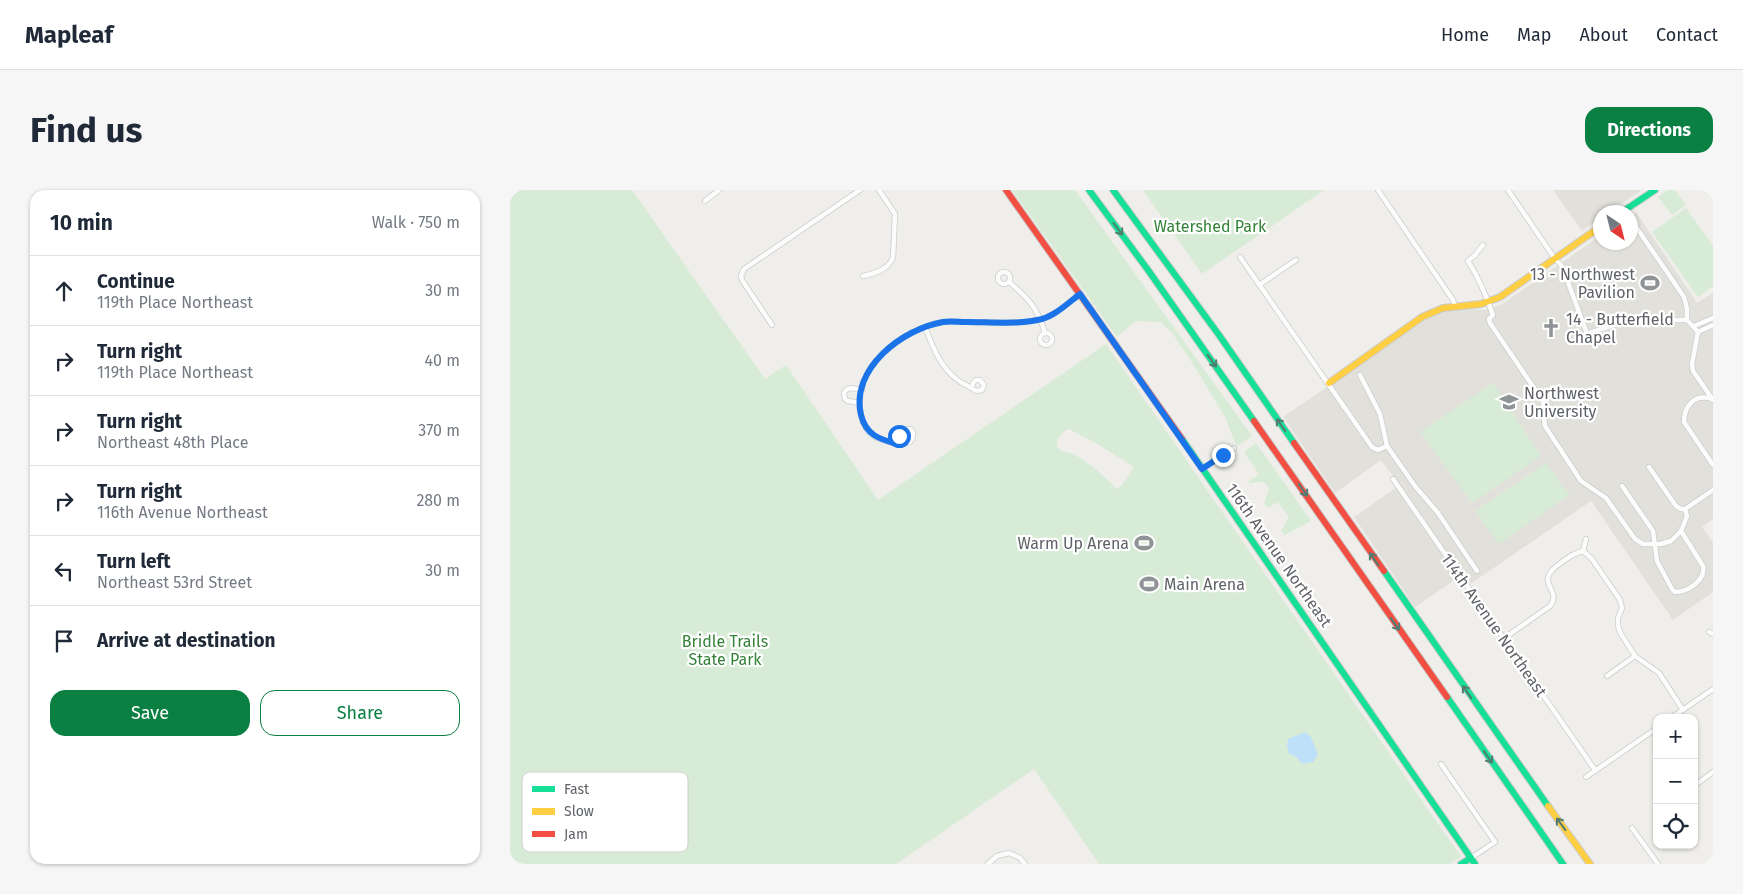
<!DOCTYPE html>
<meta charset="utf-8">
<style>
:root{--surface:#fff;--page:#f6f6f7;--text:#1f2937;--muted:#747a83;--line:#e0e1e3;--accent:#0b8043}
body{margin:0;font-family:"Fira Sans",sans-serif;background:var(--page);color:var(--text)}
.controls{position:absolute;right:15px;bottom:15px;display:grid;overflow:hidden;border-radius:10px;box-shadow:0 1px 4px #0004}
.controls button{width:45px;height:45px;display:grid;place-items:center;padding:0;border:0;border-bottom:1px solid var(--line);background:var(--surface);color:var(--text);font:25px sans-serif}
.compass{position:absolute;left:1083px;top:15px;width:45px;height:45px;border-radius:50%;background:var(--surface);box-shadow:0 1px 4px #0004;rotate:145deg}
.stop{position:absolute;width:15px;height:15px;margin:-11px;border:4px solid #1a73e8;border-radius:50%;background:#fff}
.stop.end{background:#1a73e8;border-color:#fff;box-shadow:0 1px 5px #0008}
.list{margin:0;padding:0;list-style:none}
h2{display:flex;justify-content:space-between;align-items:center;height:65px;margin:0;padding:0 20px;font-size:21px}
h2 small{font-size:16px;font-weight:400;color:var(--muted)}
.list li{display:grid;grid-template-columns:32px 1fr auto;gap:15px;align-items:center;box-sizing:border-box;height:70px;padding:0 20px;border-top:1px solid var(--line)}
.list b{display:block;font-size:19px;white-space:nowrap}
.list p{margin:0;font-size:16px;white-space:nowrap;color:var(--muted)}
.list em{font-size:16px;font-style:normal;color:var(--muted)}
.actions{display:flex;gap:10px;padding:15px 20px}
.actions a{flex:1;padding:11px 0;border:1px solid var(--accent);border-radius:15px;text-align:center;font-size:18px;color:var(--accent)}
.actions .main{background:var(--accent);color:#fff}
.icon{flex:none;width:28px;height:28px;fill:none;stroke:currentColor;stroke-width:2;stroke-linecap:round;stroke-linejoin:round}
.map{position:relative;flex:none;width:1203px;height:674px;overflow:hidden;border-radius:15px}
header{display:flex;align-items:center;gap:30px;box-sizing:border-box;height:70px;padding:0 25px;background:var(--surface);border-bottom:1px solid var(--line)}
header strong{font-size:24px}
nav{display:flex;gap:28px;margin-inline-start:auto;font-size:18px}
.intro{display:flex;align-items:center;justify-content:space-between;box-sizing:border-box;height:120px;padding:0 30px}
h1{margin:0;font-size:35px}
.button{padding:12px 22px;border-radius:15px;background:var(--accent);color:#fff;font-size:18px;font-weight:700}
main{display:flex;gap:30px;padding:0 30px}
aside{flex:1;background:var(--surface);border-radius:15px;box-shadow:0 1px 4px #0004}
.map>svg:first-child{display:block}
.education{fill:#e2e0da}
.green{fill:#d8ebd6;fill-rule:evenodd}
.water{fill:#bfe0f9}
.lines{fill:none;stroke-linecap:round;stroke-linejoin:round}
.street-casing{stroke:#cbcccc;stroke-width:6}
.fast-casing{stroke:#cacacb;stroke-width:8}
.slow-casing{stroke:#cacacb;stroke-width:8}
.jam-casing{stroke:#cacacb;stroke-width:8}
.street{stroke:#fdfcfc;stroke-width:4.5}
.fast{stroke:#16e098;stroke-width:6}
.slow{stroke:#ffcf43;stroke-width:6}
.jam{stroke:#f24e42;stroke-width:6}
.oneway{stroke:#507c72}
.route{stroke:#1a73e8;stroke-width:6}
.labels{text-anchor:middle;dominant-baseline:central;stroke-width:4.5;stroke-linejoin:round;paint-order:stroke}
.park-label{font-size:16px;fill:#348238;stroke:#fff}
.poi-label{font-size:16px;fill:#5f6368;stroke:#fff;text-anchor:start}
.street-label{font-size:16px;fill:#5f6368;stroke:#fff}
.key{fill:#fff;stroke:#cfd0d2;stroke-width:1}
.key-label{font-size:14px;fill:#5f6368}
</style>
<header>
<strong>Mapleaf</strong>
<nav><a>Home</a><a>Map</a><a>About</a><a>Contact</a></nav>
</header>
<div class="intro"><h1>Find us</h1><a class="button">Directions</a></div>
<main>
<aside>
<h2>10 min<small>Walk · 750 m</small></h2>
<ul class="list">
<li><svg class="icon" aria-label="ahead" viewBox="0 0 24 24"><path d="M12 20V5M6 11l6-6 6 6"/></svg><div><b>Continue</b><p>119th Place Northeast</p></div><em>30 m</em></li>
<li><svg class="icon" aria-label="right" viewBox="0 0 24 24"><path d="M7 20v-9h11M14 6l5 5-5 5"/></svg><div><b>Turn right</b><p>119th Place Northeast</p></div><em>40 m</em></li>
<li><svg class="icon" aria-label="right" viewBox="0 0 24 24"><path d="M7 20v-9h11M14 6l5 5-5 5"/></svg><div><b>Turn right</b><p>Northeast 48th Place</p></div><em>370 m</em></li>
<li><svg class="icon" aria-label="right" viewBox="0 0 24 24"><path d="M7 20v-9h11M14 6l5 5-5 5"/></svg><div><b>Turn right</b><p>116th Avenue Northeast</p></div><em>280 m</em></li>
<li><svg class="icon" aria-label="left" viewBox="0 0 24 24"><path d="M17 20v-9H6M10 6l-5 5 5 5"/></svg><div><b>Turn left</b><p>Northeast 53rd Street</p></div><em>30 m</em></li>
<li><svg class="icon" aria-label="arrive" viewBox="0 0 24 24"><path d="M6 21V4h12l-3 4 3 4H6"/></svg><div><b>Arrive at destination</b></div></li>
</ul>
<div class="actions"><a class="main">Save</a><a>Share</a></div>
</aside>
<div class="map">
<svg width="1203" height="674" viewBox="0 0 1203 674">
<rect width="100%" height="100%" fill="#efeeea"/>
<g class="education">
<polygon points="1043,0 1132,0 1099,22 1090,22 1090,28 1072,41"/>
<polygon points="1126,22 1187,113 1203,103 1203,329 1192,337 1203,353 1203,402 1163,430 1081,311 959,395 952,385 905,417 844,327 890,295 871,270 825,303 773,227 928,121 957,119 975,120 991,115 1090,46 1090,52 1120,52 1121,26"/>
</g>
<g class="green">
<path d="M0,0H122L255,189L276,175L368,310L596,154L951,667L939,674H589L524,579L386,674H0ZM559,239L584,252L624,277C621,283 612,296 607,299C594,286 581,274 565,265C559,262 551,263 548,257C544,249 552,242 559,239Z"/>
<polygon points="502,0 565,0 742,246 727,256 724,250 715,227 687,180 663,144 651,132 626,131 607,147"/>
<polygon points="633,0 814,0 692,84"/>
<polygon points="1158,0 1165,0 1176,15 1162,25 1148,7"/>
<polygon points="1176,18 1203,56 1203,96 1188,107 1142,42"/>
<polygon points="983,193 1031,266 962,313 910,242"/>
<polygon points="746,253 801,331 775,345 771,341 779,327 768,312 758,318 754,314 759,298 754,292 737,293 749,284 734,262"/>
<polygon points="1036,273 1059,305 989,354 965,321"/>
</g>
<polygon class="water" points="795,542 801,547 808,565 803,572 793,574 785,566 779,564 777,555 778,549"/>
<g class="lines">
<g class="street-casing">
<g id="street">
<polyline points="868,0 943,110 945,116"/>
<polyline points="998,0 1045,69 1052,76 1079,149"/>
<polyline points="195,11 209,0"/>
<polyline points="1120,28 1174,107 1177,119 1177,130 1188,142 1182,174 1183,181 1203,210"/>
<path d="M973,55L965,65L958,71C969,88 976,105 983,125L979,129L980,133L1032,210C1036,218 1033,227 1035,236L1071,291L1096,308L1125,349L1133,354H1151L1161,351L1171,341"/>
<polyline points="730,67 862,257 868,260 877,256"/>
<circle cx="494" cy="88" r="6"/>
<path d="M353,86C366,83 377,80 383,68L385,24L369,0"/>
<path d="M499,92C518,108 528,118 535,143"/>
<polyline points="749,95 786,70"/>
<polyline points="262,135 232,90 231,86 234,79 350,0"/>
<polyline points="1184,136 1203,128"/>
<path d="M415,137C423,157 430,178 449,191C455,195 461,197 466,201L472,200L474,195L470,190H466L463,193L462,197"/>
<polyline points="1188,142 1203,135"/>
<circle cx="536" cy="149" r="6"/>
<polyline points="1077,144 1118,130 1177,130"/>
<polyline points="850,185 870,224 877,256 905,296 928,323 967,381"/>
<path d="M1202,209C1185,203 1174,216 1174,232L1203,275"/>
<path d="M350,213L338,211L335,209L334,203C338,195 345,199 352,200"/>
<path d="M387,254L400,252L403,247V242L400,239C390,239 389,246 387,254C367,249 356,247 351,225C340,179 392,139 433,132C440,131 448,132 456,132C480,132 508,135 532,129C546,125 558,113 570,104"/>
<polyline points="692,279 724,258"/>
<polyline points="883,289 1085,580"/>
<path d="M1112,296L1143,341L1147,371L1162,399L1165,402C1178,402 1196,390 1193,376L1171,341L1177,326L1175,319H1171L1166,316L1139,277"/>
<polyline points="1175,319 1203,300"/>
<polyline points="1073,361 1082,369 1110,410 1112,418 1108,428 1108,436 1111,444 1125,466 1149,483 1173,520"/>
<polyline points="1073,361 1076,349"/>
<polyline points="1199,442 1203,444"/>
<path d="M993,449L1040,416C1054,398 1020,394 1052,372C1059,367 1064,363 1073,361"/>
<polyline points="1097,486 1125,466"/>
<polyline points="1161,528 1203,499"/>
<polyline points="931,574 985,652 961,668"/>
<polyline points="1076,587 1147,538"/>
<polyline points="1184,596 1203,582"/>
<polyline points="1122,638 1148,674"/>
<polyline points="478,674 487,666 499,663 510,668 515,674"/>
</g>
</g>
<g class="fast-casing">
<g id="fast">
<polyline points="579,0 638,80 744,231"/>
<polyline points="603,0 709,145 784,253"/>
<polyline points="1112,22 1145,0"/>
<polyline points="672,249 965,674"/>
<polyline points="874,381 1038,616"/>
<polyline points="937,507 1053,674"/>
<polyline points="951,674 961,668"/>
</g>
</g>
<g class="slow-casing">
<g id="slow">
<polyline points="819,193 912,127 933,118 971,114 990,107 1090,37"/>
<polyline points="1038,616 1080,674"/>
</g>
</g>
<g class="jam-casing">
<g id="jam">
<polyline points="496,0 672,249"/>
<polyline points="744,231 937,507"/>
<polyline points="784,253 874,381"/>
</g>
</g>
<use href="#street" class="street"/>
<use href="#fast" class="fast"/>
<use href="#slow" class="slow"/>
<use href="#jam" class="jam"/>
</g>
<defs><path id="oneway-shaft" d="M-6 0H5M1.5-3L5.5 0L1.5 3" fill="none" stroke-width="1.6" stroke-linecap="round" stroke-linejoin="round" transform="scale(1.25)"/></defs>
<g class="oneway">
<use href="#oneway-shaft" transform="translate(608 39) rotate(53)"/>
<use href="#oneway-shaft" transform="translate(702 171) rotate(54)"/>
<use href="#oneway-shaft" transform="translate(771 235) rotate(-125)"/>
<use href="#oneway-shaft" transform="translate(793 300) rotate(55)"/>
<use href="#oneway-shaft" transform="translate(864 369) rotate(-125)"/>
<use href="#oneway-shaft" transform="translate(885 434) rotate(55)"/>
<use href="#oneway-shaft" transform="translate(957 502) rotate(-125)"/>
<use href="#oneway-shaft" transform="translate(978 567) rotate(55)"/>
<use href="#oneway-shaft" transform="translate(1051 634) rotate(-126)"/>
</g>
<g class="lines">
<path class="route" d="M389,246L387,254C369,249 356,245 351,225C340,179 392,139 433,132C440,131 448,132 456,132C480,132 508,135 532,129C546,125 558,113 570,104L692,279L713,265"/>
</g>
<defs>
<g id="stadium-bare" transform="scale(1.5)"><path d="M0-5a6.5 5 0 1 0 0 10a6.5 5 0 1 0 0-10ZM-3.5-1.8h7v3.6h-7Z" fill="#919496" stroke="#fff" stroke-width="2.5" paint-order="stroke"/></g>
<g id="church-bare" transform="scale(1.5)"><path d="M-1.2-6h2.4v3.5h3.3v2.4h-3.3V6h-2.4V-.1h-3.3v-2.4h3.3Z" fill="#919496" stroke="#fff" stroke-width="2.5" paint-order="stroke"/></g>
<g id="university-bare" transform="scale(1.5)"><path d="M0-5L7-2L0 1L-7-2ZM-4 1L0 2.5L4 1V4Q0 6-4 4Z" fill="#919496" stroke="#fff" stroke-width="2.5" paint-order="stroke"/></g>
</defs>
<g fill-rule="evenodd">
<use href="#stadium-bare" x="1140" y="93"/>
<use href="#church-bare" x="1041" y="138"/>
<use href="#university-bare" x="999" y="212"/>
<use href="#stadium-bare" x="634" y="353"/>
<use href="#stadium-bare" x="639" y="394"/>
</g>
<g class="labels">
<g class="park-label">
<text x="700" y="36">Watershed Park</text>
<text x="215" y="451">Bridle Trails<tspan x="215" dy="18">State Park</tspan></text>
</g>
<g class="poi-label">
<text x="1125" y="84" text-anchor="end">13 - Northwest<tspan x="1125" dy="18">Pavilion</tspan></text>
<text x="1056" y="129">14 - Butterfield<tspan x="1056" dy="18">Chapel</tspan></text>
<text x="1014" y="203">Northwest<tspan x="1014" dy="18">University</tspan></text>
<text x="619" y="353" text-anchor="end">Warm Up Arena</text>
<text x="654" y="394">Main Arena</text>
</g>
<g class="street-label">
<text transform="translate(769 365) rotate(55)">116th Avenue Northeast</text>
<text transform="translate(984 435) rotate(55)">114th Avenue Northeast</text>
</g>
</g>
<rect x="12" y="582" width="166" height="80" rx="8" class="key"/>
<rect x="22" y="596" width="23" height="6" fill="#16e098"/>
<rect x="22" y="618" width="23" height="7" fill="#ffcf43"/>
<rect x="22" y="641" width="23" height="6" fill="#f24e42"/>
<g class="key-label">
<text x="54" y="604">Fast</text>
<text x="54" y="626">Slow</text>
<text x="54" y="649">Jam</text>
</g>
</svg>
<div class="controls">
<button>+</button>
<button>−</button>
<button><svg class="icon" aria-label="locate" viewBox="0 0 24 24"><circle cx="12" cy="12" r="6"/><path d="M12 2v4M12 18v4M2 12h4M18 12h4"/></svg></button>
</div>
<svg class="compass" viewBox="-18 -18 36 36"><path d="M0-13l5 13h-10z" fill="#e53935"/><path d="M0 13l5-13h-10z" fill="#747a83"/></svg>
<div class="stop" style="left:389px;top:246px"></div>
<div class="stop end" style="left:713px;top:265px"></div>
</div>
</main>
